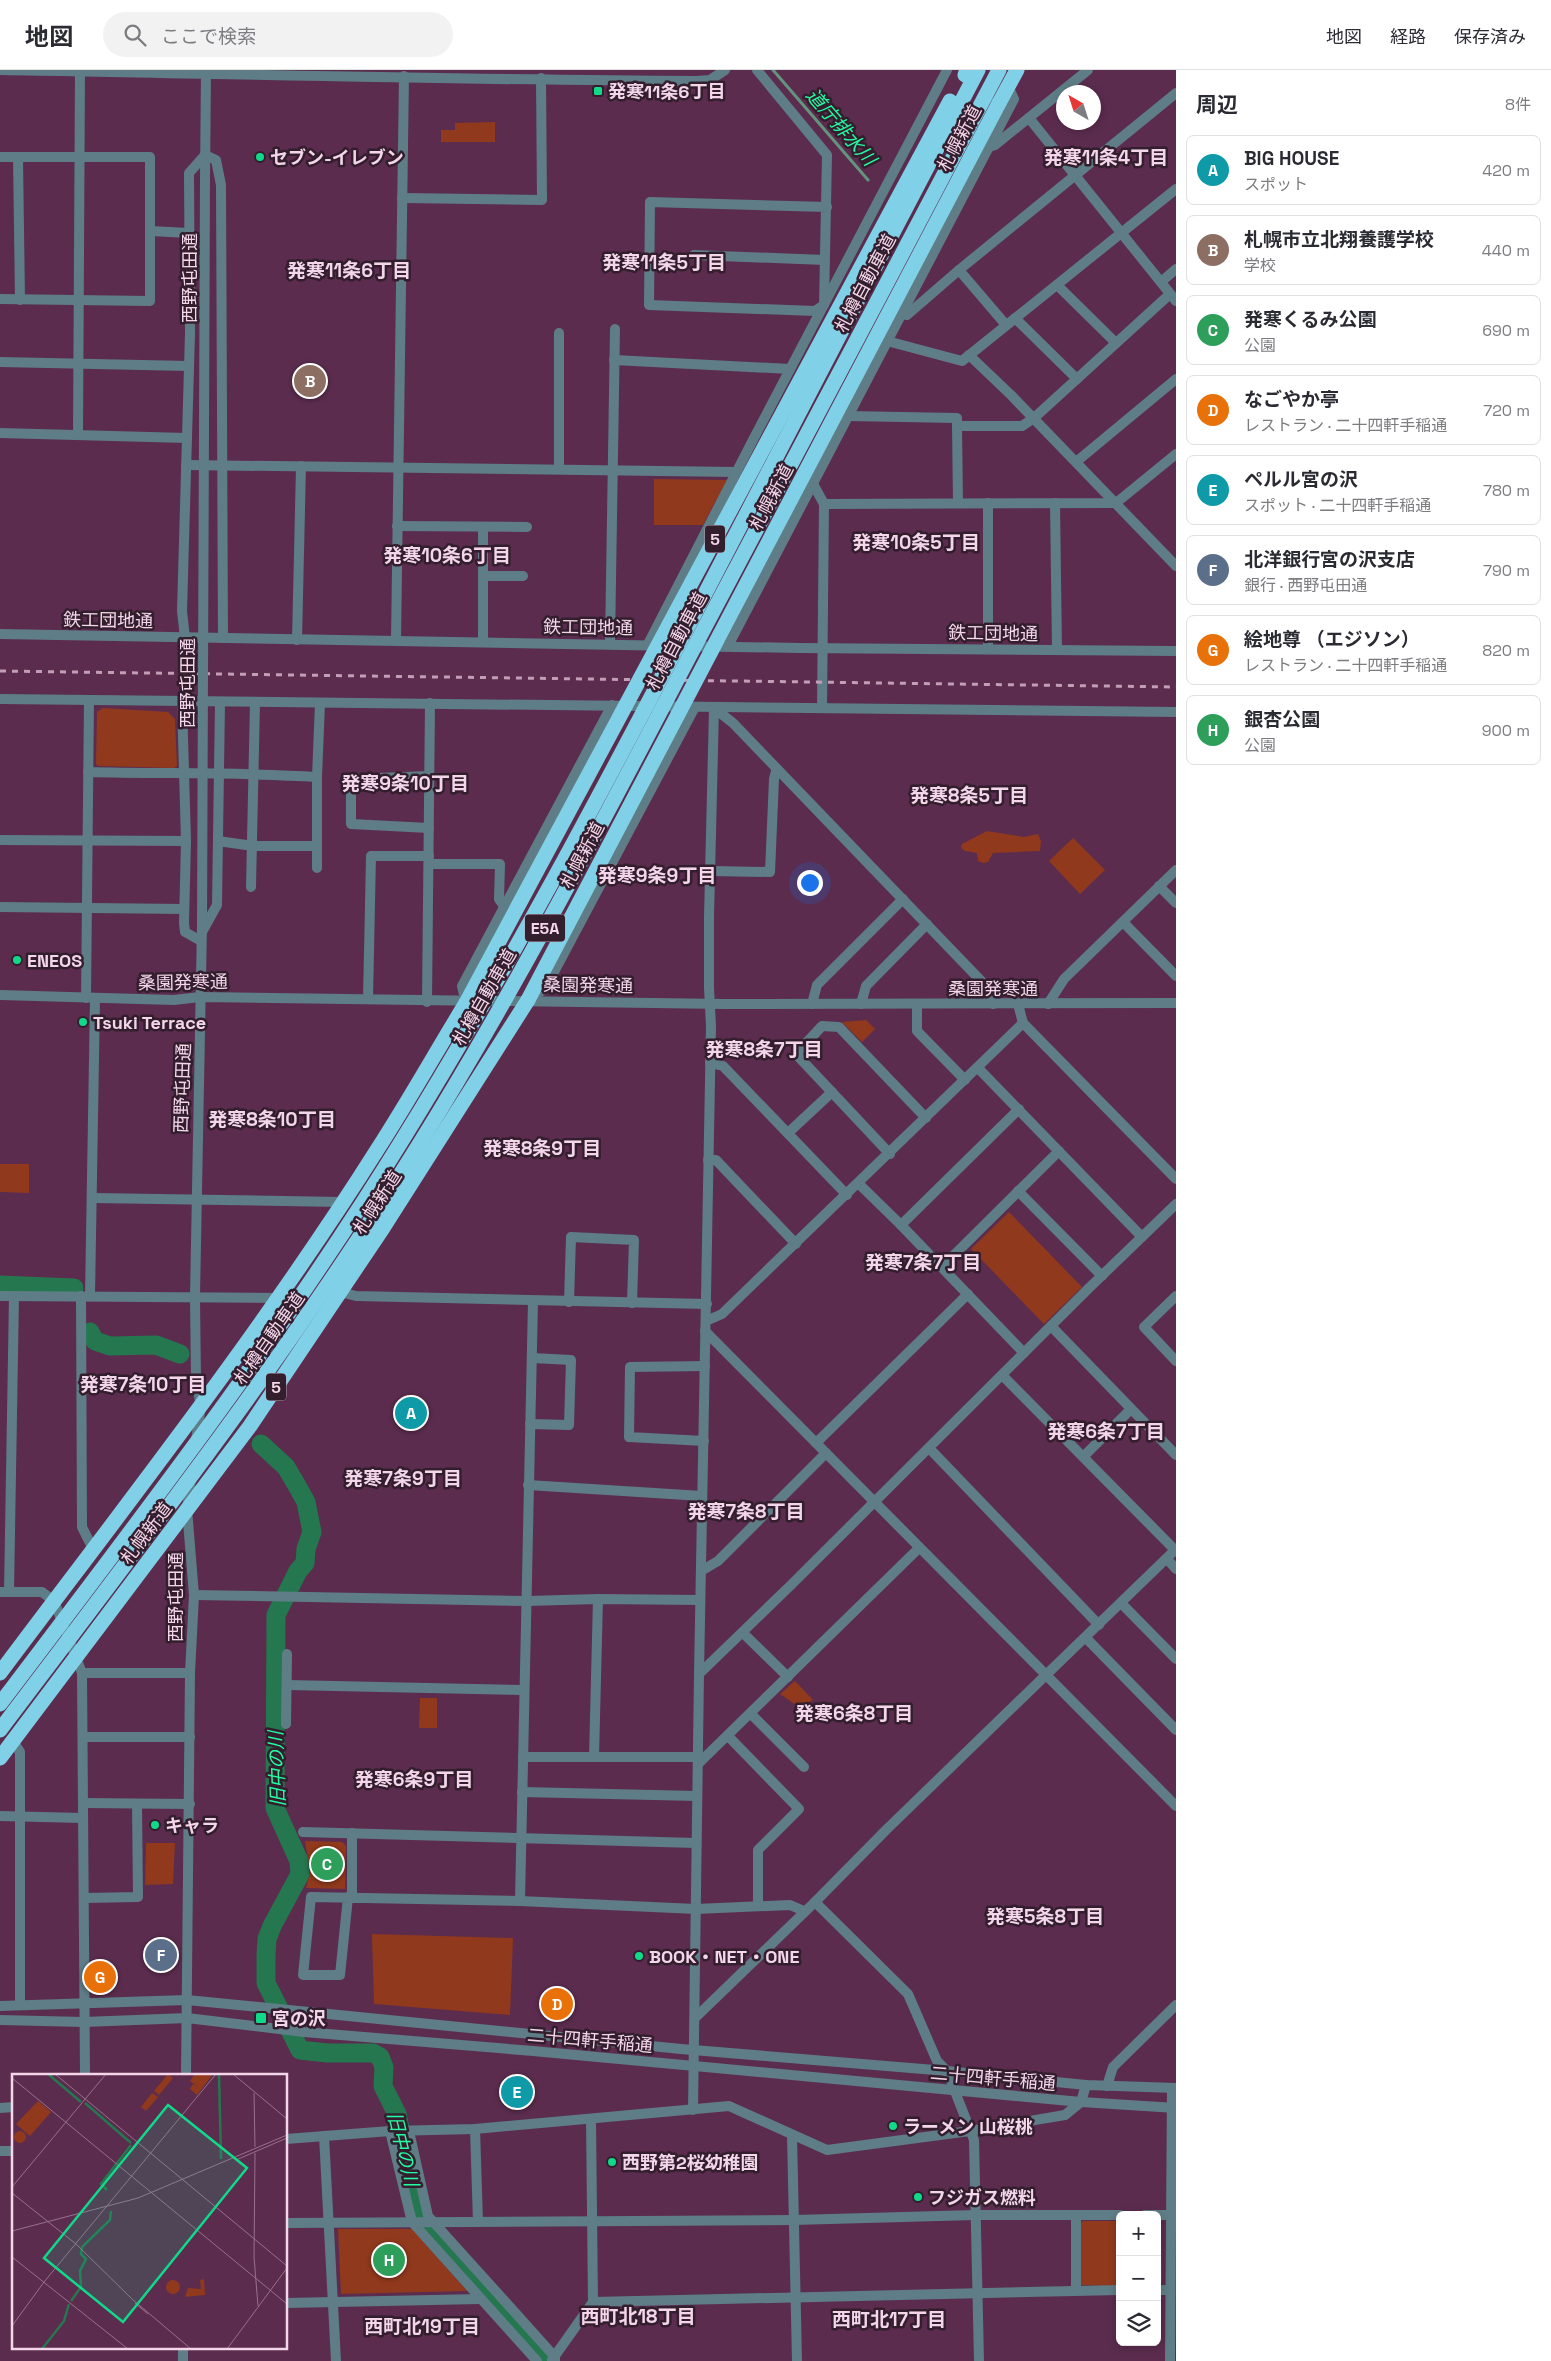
<!DOCTYPE html>
<html lang="ja">
<meta charset="utf-8">
<style>
:root{--surface:#fff;--page:#f2f2f3;--text:#2b2b33;--muted:#7c7c81;--line:#e1e1e2;--accent:#1f795a}
body{margin:0;font-family:"Space Grotesk","Noto Sans JP",sans-serif;background:var(--page);color:var(--text)}
.controls{position:absolute;right:15px;bottom:15px;display:grid;overflow:hidden;border-radius:8px;box-shadow:0 2px 8px #0003}
.controls button{width:45px;height:45px;display:grid;place-items:center;padding:0;border:0;border-bottom:1px solid var(--line);background:var(--surface);color:var(--text);font:25px sans-serif}
.compass{position:absolute;left:1056px;top:15px;width:45px;height:45px;border-radius:50%;background:var(--surface);box-shadow:0 2px 8px #0003;rotate:321deg}
.you{position:absolute;left:809px;top:812px;width:18px;height:18px;margin:-12px;border:4px solid #fff;border-radius:50%;background:#1a73e8;box-shadow:0 0 0 8px #1a73e833}
.badge{display:grid;place-items:center;width:32px;height:32px;border-radius:50%;background:var(--accent);color:#fff;font-size:16px;font-weight:700}
.pin{position:absolute;translate:-50% -50%;border:2px solid #fff;box-shadow:0 1px 5px #0006}
.list{margin:0;padding:0;list-style:none}
h2{display:flex;justify-content:space-between;align-items:center;height:65px;margin:0;padding:0 20px;font-size:21px}
h2 small{font-size:16px;font-weight:400;color:var(--muted)}
.list li{display:grid;grid-template-columns:32px 1fr auto;gap:15px;align-items:center;box-sizing:border-box;height:70px;margin:0 10px 10px;padding:0 10px;border:1px solid var(--line);border-radius:8px}
.list b{display:block;font-size:19px;white-space:nowrap}
.list p{margin:0;font-size:16px;white-space:nowrap;color:var(--muted)}
.list em{font-size:16px;font-style:normal;color:var(--muted)}
.icon{flex:none;width:28px;height:28px;fill:none;stroke:currentColor;stroke-width:2;stroke-linecap:round;stroke-linejoin:round}
.map{position:relative;flex:none;width:1176px;height:2291px;overflow:hidden}
header{display:flex;align-items:center;gap:30px;box-sizing:border-box;height:70px;padding:0 25px;background:var(--surface);border-bottom:1px solid var(--line)}
header strong{font-size:24px}
nav{display:flex;gap:28px;margin-inline-start:auto;font-size:18px}
.search{width:350px;height:45px;background:var(--page);display:flex;align-items:center;gap:12px;box-sizing:border-box;padding:0 18px;border-radius:28px;color:var(--muted);font-size:19px}
main{display:flex}
aside{flex:1;background:var(--surface)}
.map>svg:first-child{display:block}
.green{fill:#91391c}
.lines{fill:none;stroke-linecap:round;stroke-linejoin:round}
.stream{stroke:#62947e;stroke-width:3}
.river{stroke:#24774f;stroke-width:19}
.minor{stroke:#5e7d86;stroke-width:10}
.highway{stroke:#80d0e7;stroke-width:15}
.rail{stroke:#c29fb7;stroke-width:3;stroke-dasharray:6 6;stroke-linecap:butt}
.minor-bridge{stroke:#5e7d86;stroke-width:10}
.highway-bridge{stroke:#80d0e7;stroke-width:15}
.poi-dot{fill:#10d98a;stroke:#331e2d;stroke-width:2}
.labels{text-anchor:middle;dominant-baseline:central;stroke-width:5;stroke-linejoin:round;paint-order:stroke}
.shield{fill:#331e2d;stroke:#ba9fb1;stroke-width:1}
.shield-label{font-size:16px;font-weight:bold;fill:#f4d6ea}
.poi-label{font-size:18px;font-weight:bold;fill:#f4d6ea;stroke:#331e2d;text-anchor:start}
.street-label{font-size:18px;fill:#f4d6ea;stroke:#331e2d}
.water-label{font-size:19px;font-style:italic;fill:#23fca3;stroke:#331e2d}
.neighbourhood-label{font-size:19px;font-weight:bold;fill:#f4d6ea;stroke:#331e2d}
.inset-river{fill:none;stroke:#24774f;stroke-width:2.5}
.inset-road{fill:none;stroke:#98708c;stroke-width:1}
.view{fill:#10d98a;fill-opacity:0.15;stroke:#10d98a;stroke-width:2.5}
.inset-edge{fill:none;stroke:#f4d6ea;stroke-width:2.5}
</style>
<header>
<strong>地図</strong>
<div class="search"><svg class="icon" aria-label="search" viewBox="0 0 24 24"><circle cx="10" cy="10" r="6"/><path d="M15 15l6 6"/></svg>ここで検索</div>
<nav><a>地図</a><a>経路</a><a>保存済み</a></nav>
</header>
<main>
<div class="map">
<svg width="1176" height="2291" viewBox="0 0 1176 2291">
<rect width="100%" height="100%" fill="#5b2c4e"/>
<g class="green">
<polygon points="495,52 495,72 441,72 441,60 455,60 455,53"/>
<polygon points="654,409 727,410 703,455 654,455"/>
<polygon points="103,638 168,642 175,649 177,696 174,698 98,696 96,694 97,642"/>
<polygon points="987,761 1024,767 1038,764 1041,771 1040,781 993,783 988,792 983,793 978,791 977,783 965,781 961,778 962,774"/>
<polygon points="1073,768 1105,800 1080,824 1049,791"/>
<polygon points="866,950 875,959 862,972 842,952"/>
<polygon points="0,1094 29,1094 29,1123 0,1122"/>
<polygon points="1009,1142 1082,1217 1044,1254 971,1179"/>
<polygon points="795,1611 813,1630 799,1637 780,1624"/>
<polygon points="420,1628 437,1628 437,1658 419,1658"/>
<polygon points="305,1771 342,1772 346,1776 345,1819 306,1818 310,1801"/>
<polygon points="146,1773 175,1773 173,1814 145,1815"/>
<polygon points="372,1864 513,1868 510,1945 374,1934"/>
<polygon points="1083,2151 1120,2151 1120,2216 1080,2215 1080,2154"/>
<polygon points="1157,2152 1161,2155 1162,2212 1157,2216"/>
<polygon points="338,2159 412,2159 467,2221 341,2224"/>
</g>
<g class="lines">
<polyline class="stream" points="773,0 868,110"/>
<g class="river">
<polyline points="0,1215 74,1218"/>
<polyline points="90,1262 95,1271 110,1276 156,1275 180,1284"/>
<polyline points="261,1374 286,1397 296,1414 306,1432 312,1462 306,1479 305,1493 298,1501 276,1545 275,1738 299,1791 300,1804 272,1856 267,1869 266,1885 266,1913 300,1980 327,1983 373,1983 380,1987 384,1997 383,2016 397,2044 417,2140 428,2159 543,2284 546,2291"/>
</g>
<g class="minor">
<path d="M1,0C233,4 465,10 696,11L710,10L725,0"/>
<polyline points="757,0 827,85 824,235 815,241 649,235 650,132 827,137"/>
<polyline points="1029,48 1176,231"/>
<polyline points="989,77 995,75 1088,0"/>
<polyline points="0,87 150,87 150,231 0,229"/>
<polyline points="18,88 20,230"/>
<polyline points="205,109 206,0"/>
<polyline points="402,128 542,130 541,8"/>
<polyline points="150,161 189,163"/>
<polyline points="694,185 825,190"/>
<polyline points="959,200 1006,255"/>
<polyline points="1161,212 1176,199"/>
<polyline points="1057,215 1116,273"/>
<polyline points="901,244 907,245 959,200 1176,23"/>
<polyline points="1015,248 1077,309"/>
<polyline points="887,271 962,291 1176,119"/>
<polyline points="969,285 1011,325 1176,496"/>
<polyline points="614,290 790,299"/>
<polyline points="0,292 189,296"/>
<polyline points="847,346 957,348 957,356 1022,356 1034,348 1170,224"/>
<polyline points="957,356 958,433"/>
<polyline points="0,363 187,368"/>
<polyline points="78,365 80,0"/>
<polyline points="1076,392 1176,309"/>
<polyline points="186,395 736,402"/>
<polyline points="559,399 559,263"/>
<polyline points="812,412 824,434 822,638"/>
<polyline points="988,433 988,579"/>
<polyline points="1055,433 1057,580"/>
<polyline points="824,434 1116,433 1176,384"/>
<polyline points="397,456 527,457"/>
<polyline points="483,457 483,572"/>
<polyline points="483,506 523,506"/>
<polyline points="0,564 799,578 1176,581"/>
<polyline points="185,568 182,541 190,263 189,103 205,85 216,90 221,115 223,568"/>
<polyline points="297,570 301,396"/>
<polyline points="396,570 404,6"/>
<polyline points="610,573 615,259"/>
<polyline points="648,574 754,368 947,0"/>
<polyline points="728,576 1014,29 1008,16"/>
<polyline points="0,629 1176,642"/>
<polyline points="182,632 186,771 184,853 185,862 201,871"/>
<polyline points="714,638 733,653 986,916 993,934"/>
<path d="M88,702C164,704 241,702 317,707"/>
<polyline points="429,758 351,754 351,709 430,706"/>
<polyline points="0,770 186,771"/>
<polyline points="218,771 253,776 317,776"/>
<polyline points="429,794 500,794 499,829 504,836"/>
<polyline points="317,798 317,707 320,633"/>
<polyline points="710,801 770,802 774,709 776,701"/>
<polyline points="1159,816 1176,833"/>
<polyline points="251,817 255,632"/>
<polyline points="0,837 184,839"/>
<polyline points="1123,852 1176,906"/>
<polyline points="202,862 217,835 220,632"/>
<polyline points="0,925 174,930 200,927 725,934 1176,933"/>
<polyline points="86,928 89,630"/>
<polyline points="530,928 545,919 695,637"/>
<polyline points="368,929 371,786 429,786"/>
<polyline points="427,932 430,633"/>
<polyline points="466,933 462,916 612,635"/>
<polyline points="812,934 817,915 903,829"/>
<polyline points="861,934 866,916 927,854"/>
<polyline points="917,934 917,961 965,1010"/>
<polyline points="1018,934 1023,953 1176,1109"/>
<polyline points="1048,934 1064,909 1176,800"/>
<polyline points="710,993 723,996 847,1125"/>
<polyline points="978,998 1142,1167"/>
<polyline points="788,1063 832,1022"/>
<polyline points="890,1084 796,984 822,956 839,957 926,1048"/>
<polyline points="708,1090 716,1090 796,1174"/>
<polyline points="859,1114 901,1155 1024,1283"/>
<polyline points="1018,1121 1102,1206"/>
<polyline points="93,1128 342,1132"/>
<polyline points="901,1155 1019,1039"/>
<polyline points="942,1197 1059,1081"/>
<polyline points="340,1222 356,1226 707,1234"/>
<polyline points="0,1226 277,1228"/>
<polyline points="81,1226 82,1457 93,1479"/>
<polyline points="90,1226 95,929"/>
<polyline points="1176,1226 1144,1257 1176,1291"/>
<polyline points="569,1232 571,1167 634,1170 632,1233"/>
<polyline points="706,1251 722,1244 1023,953"/>
<polyline points="1051,1256 1176,1385"/>
<polyline points="705,1261 1176,1736"/>
<polyline points="1002,1305 1175,1480"/>
<polyline points="530,1354 569,1355 571,1290 532,1288"/>
<polyline points="196,1370 201,1336 196,1311 195,1227 202,855"/>
<polyline points="704,1371 629,1367 630,1297 705,1296"/>
<polyline points="816,1373 968,1224"/>
<polyline points="929,1378 1099,1555"/>
<polyline points="1084,1386 1131,1339"/>
<polyline points="528,1415 702,1426"/>
<polyline points="1167,1489 1176,1499"/>
<polyline points="701,1501 718,1491 826,1383"/>
<polyline points="0,1522 42,1522 54,1531 82,1603 85,2005"/>
<polyline points="9,1522 14,1226"/>
<polyline points="194,1525 527,1531 598,1529 700,1530"/>
<polyline points="1121,1533 1176,1589"/>
<polyline points="743,1563 788,1607"/>
<polyline points="1086,1568 1176,1660"/>
<polyline points="82,1603 190,1603"/>
<polyline points="699,1604 791,1515 1089,1218 1176,1134"/>
<polyline points="287,1615 524,1620"/>
<polyline points="751,1644 804,1697"/>
<polyline points="286,1654 287,1584"/>
<polyline points="728,1666 799,1739 758,1780 758,1835"/>
<polyline points="83,1667 190,1667"/>
<polyline points="13,1671 20,1682 20,1935"/>
<polyline points="523,1687 697,1687"/>
<polyline points="594,1687 598,1529"/>
<polyline points="698,1694 919,1478"/>
<polyline points="522,1722 697,1726"/>
<polyline points="83,1733 190,1734"/>
<polyline points="0,1746 83,1748"/>
<polyline points="303,1762 696,1773"/>
<polyline points="348,1827 340,1905 303,1905 311,1827 520,1831 696,1839 790,1835 804,1841"/>
<polyline points="352,1827 352,1763"/>
<polyline points="84,1828 138,1827 137,1735"/>
<polyline points="520,1831 533,1231"/>
<polyline points="815,1832 908,1924 937,1991 947,2001 974,2070 979,2291"/>
<polyline points="0,1936 187,1930 681,1979 947,2001 1086,2015 1176,2018"/>
<polyline points="695,1948 815,1832 887,1759 1176,1479"/>
<polyline points="0,1950 84,1952 187,1948 304,1962 533,1981 1081,2032 1176,2038"/>
<polyline points="186,2005 190,1603 194,1525 187,1439 191,1409"/>
<polyline points="1107,2016 1113,1997 1176,1935"/>
<polyline points="0,2038 14,2037"/>
<polyline points="693,2040 699,1604 711,956 709,918 709,847 714,638"/>
<polyline points="475,2059 478,2152"/>
<polyline points="390,2061 412,2152 537,2291"/>
<polyline points="409,2061 428,2146 555,2287 555,2291"/>
<polyline points="792,2065 797,2291"/>
<polyline points="324,2066 336,2291"/>
<polyline points="286,2069 390,2061 475,2059 729,2036 827,2080 970,2061 1065,2045 1081,2032 1086,2015"/>
<polyline points="0,2081 14,2081"/>
<polyline points="1145,2145 1175,2145"/>
<polyline points="286,2153 794,2150 975,2145 1120,2145"/>
<polyline points="1157,2220 1170,2220"/>
<polyline points="1076,2221 1076,2145"/>
<polyline points="593,2232 1120,2220"/>
<polyline points="286,2233 481,2229"/>
<polyline points="552,2290 593,2232 591,2049"/>
<polyline points="183,2291 183,2277"/>
<polyline points="1170,2291 1172,2018"/>
</g>
<g class="highway">
<polyline points="965,5 967,0"/>
<polyline points="999,33 1017,0"/>
<path d="M0,1603C129,1431 262,1262 377,1080C408,1032 436,982 466,933"/>
<polyline points="0,1688 250,1356 383,1158 528,930"/>
</g>
<polyline class="rail" points="0,601 1176,617"/>
<polyline class="minor-bridge" points="202,855 205,109"/>
<g class="highway-bridge">
<polyline points="528,930 999,33"/>
<polyline points="466,933 950,31"/>
<path d="M0,1634C141,1448 284,1263 406,1064C520,879 621,686 721,493C806,329 892,164 978,0"/>
<path d="M0,1660C145,1468 293,1278 420,1073C518,915 603,751 689,587C793,391 896,196 999,0"/>
</g>
</g>
<g class="poi-dot">
<rect x="593" y="16" width="10" height="10" rx="2.5"/>
<circle cx="260" cy="87" r="5"/>
<circle cx="17" cy="890" r="5"/>
<circle cx="83" cy="952" r="5"/>
<circle cx="155" cy="1755" r="5"/>
<circle cx="639" cy="1886" r="5"/>
<rect x="255" y="1942" width="12" height="12" rx="2.5"/>
<circle cx="893" cy="2056" r="5"/>
<circle cx="612" cy="2092" r="5"/>
<circle cx="918" cy="2127" r="5"/>
</g>
<g class="labels">
<g class="shield">
<rect x="705" y="455.5" width="20" height="27" rx="4"/>
<rect x="525" y="844.5" width="40" height="27" rx="4"/>
<rect x="266" y="1303.5" width="20" height="27" rx="4"/>
</g>
<g class="shield-label">
<text x="715" y="469">5</text>
<text x="545" y="858">E5A</text>
<text x="276" y="1317">5</text>
</g>
<g class="poi-label">
<text x="608" y="21">発寒11条6丁目</text>
<text x="270" y="87">セブン-イレブン</text>
<text x="27" y="890">ENEOS</text>
<text x="93" y="952">Tsuki Terrace</text>
<text x="165" y="1755">キャラ</text>
<text x="649" y="1886">BOOK・NET・ONE</text>
<text x="272" y="1948">宮の沢</text>
<text x="903" y="2056">ラーメン 山桜桃</text>
<text x="622" y="2092">西野第2桜幼稚園</text>
<text x="928" y="2127">フジガス燃料</text>
</g>
<g class="street-label">
<text transform="translate(959 68) rotate(-62)">札幌新道</text>
<text transform="translate(189 208) rotate(-90)">西野屯田通</text>
<text transform="translate(865 213) rotate(-62)">札樽自動車道</text>
<text transform="translate(771 427) rotate(-62)">札幌新道</text>
<text transform="translate(108 550) rotate(1)">鉄工団地通</text>
<text transform="translate(588 557) rotate(1)">鉄工団地通</text>
<text transform="translate(993 563) rotate(1)">鉄工団地通</text>
<text transform="translate(676 571) rotate(-62)">札樽自動車道</text>
<text transform="translate(187 613) rotate(-90)">西野屯田通</text>
<text transform="translate(582 785) rotate(-62)">札幌新道</text>
<text transform="translate(183 912) rotate(-1)">桑園発寒通</text>
<text transform="translate(588 915) rotate(1)">桑園発寒通</text>
<text x="993" y="918">桑園発寒通</text>
<text transform="translate(484 927) rotate(-60)">札樽自動車道</text>
<text transform="translate(182 1018) rotate(-88)">西野屯田通</text>
<text transform="translate(377 1132) rotate(-57)">札幌新道</text>
<text transform="translate(269 1268) rotate(-55)">札樽自動車道</text>
<text transform="translate(146 1463) rotate(-53)">札幌新道</text>
<text transform="translate(175 1527) rotate(-90)">西野屯田通</text>
<text transform="translate(590 1970) rotate(5)">二十四軒手稲通</text>
<text transform="translate(993 2008) rotate(5)">二十四軒手稲通</text>
</g>
<g class="water-label">
<text transform="translate(841 57) rotate(49)">道庁排水川</text>
<text transform="translate(277 1699) rotate(-92)">旧中の川</text>
<text transform="translate(403 2079) rotate(76)">旧中の川</text>
</g>
<g class="neighbourhood-label">
<text x="1106" y="87">発寒11条4丁目</text>
<text x="664" y="192">発寒11条5丁目</text>
<text x="349" y="200">発寒11条6丁目</text>
<text x="916" y="472">発寒10条5丁目</text>
<text x="447" y="485">発寒10条6丁目</text>
<text x="405" y="713">発寒9条10丁目</text>
<text x="969" y="725">発寒8条5丁目</text>
<text x="657" y="805">発寒9条9丁目</text>
<text x="764" y="979">発寒8条7丁目</text>
<text x="272" y="1049">発寒8条10丁目</text>
<text x="542" y="1078">発寒8条9丁目</text>
<text x="923" y="1192">発寒7条7丁目</text>
<text x="143" y="1314">発寒7条10丁目</text>
<text x="1106" y="1361">発寒6条7丁目</text>
<text x="403" y="1408">発寒7条9丁目</text>
<text x="746" y="1441">発寒7条8丁目</text>
<text x="854" y="1643">発寒6条8丁目</text>
<text x="414" y="1709">発寒6条9丁目</text>
<text x="1045" y="1846">発寒5条8丁目</text>
<text x="638" y="2246">西町北18丁目</text>
<text x="889" y="2249">西町北17丁目</text>
<text x="422" y="2256">西町北19丁目</text>
</g>
</g>
<g transform="translate(12 2004)">
<rect width="275" height="275" fill="#5b2c4e"/>
<path d="M156,0L161,4L147,21L142,17ZM183,0H201L185,21L178,15L181,10L187,14L178,7ZM140,19L146,23L134,37L129,33ZM26,27L39,38L18,62L4,50ZM2 63a6 6 0 1 1 12 0a6 6 0 1 1-12 0ZM192,205L193,221L173,223L176,214L189,215L188,206ZM154 213a7 7 0 1 1 14 0a7 7 0 1 1-14 0Z" fill="#91391c"/>
<path class="inset-river" d="M36,0L69,28M207,0L209,85M73,29L119,69M95,116L89,110L119,71M59,227L69,213L68,197L74,185L69,180L70,173L98,146L99,137M30,275L52,247L57,230"/>
<path class="inset-road" d="M43,0L275,192M221,0L275,45M0,4L275,230M242,19L243,73M243,79L242,183L246,232M224,86L275,64M0,113L94,0M0,119L64,170L120,225L179,275M0,157L126,124L275,61M0,183L116,275M32,208L204,0M123,229L136,240M0,252L32,208M215,275L275,194"/>
<path class="view" d="M156,31L235,94L111,248L32,184Z"/>
<rect width="275" height="275" class="inset-edge"/>
</g>
</svg>
<div class="controls">
<button>+</button>
<button>−</button>
<button><svg class="icon" aria-label="layers" viewBox="0 0 24 24"><path d="M12 4l9 5-9 5-9-5zM3 14l9 5 9-5"/></svg></button>
</div>
<svg class="compass" viewBox="-18 -18 36 36"><path d="M0-13l5 13h-10z" fill="#e53935"/><path d="M0 13l5-13h-10z" fill="#7c7c81"/></svg>
<div class="you"></div>
<div class="pin badge" style="left:411px;top:1343px;background:#0f9aa8">A</div>
<div class="pin badge" style="left:310px;top:311px;background:#8d6e63">B</div>
<div class="pin badge" style="left:327px;top:1794px;background:#2e9e5b">C</div>
<div class="pin badge" style="left:557px;top:1934px;background:#e8710a">D</div>
<div class="pin badge" style="left:517px;top:2022px;background:#0f9aa8">E</div>
<div class="pin badge" style="left:161px;top:1885px;background:#5c6f8a">F</div>
<div class="pin badge" style="left:100px;top:1907px;background:#e8710a">G</div>
<div class="pin badge" style="left:389px;top:2190px;background:#2e9e5b">H</div>
</div>
<aside>
<h2>周辺<small>8件</small></h2>
<ul class="list">
<li><span class="badge" style="background:#0f9aa8">A</span><div><b>BIG HOUSE</b><p>スポット</p></div><em>420 m</em></li>
<li><span class="badge" style="background:#8d6e63">B</span><div><b>札幌市立北翔養護学校</b><p>学校</p></div><em>440 m</em></li>
<li><span class="badge" style="background:#2e9e5b">C</span><div><b>発寒くるみ公園</b><p>公園</p></div><em>690 m</em></li>
<li><span class="badge" style="background:#e8710a">D</span><div><b>なごやか亭</b><p>レストラン · 二十四軒手稲通</p></div><em>720 m</em></li>
<li><span class="badge" style="background:#0f9aa8">E</span><div><b>ペルル宮の沢</b><p>スポット · 二十四軒手稲通</p></div><em>780 m</em></li>
<li><span class="badge" style="background:#5c6f8a">F</span><div><b>北洋銀行宮の沢支店</b><p>銀行 · 西野屯田通</p></div><em>790 m</em></li>
<li><span class="badge" style="background:#e8710a">G</span><div><b>絵地尊 （エジソン）</b><p>レストラン · 二十四軒手稲通</p></div><em>820 m</em></li>
<li><span class="badge" style="background:#2e9e5b">H</span><div><b>銀杏公園</b><p>公園</p></div><em>900 m</em></li>
</ul>
</aside>
</main>
